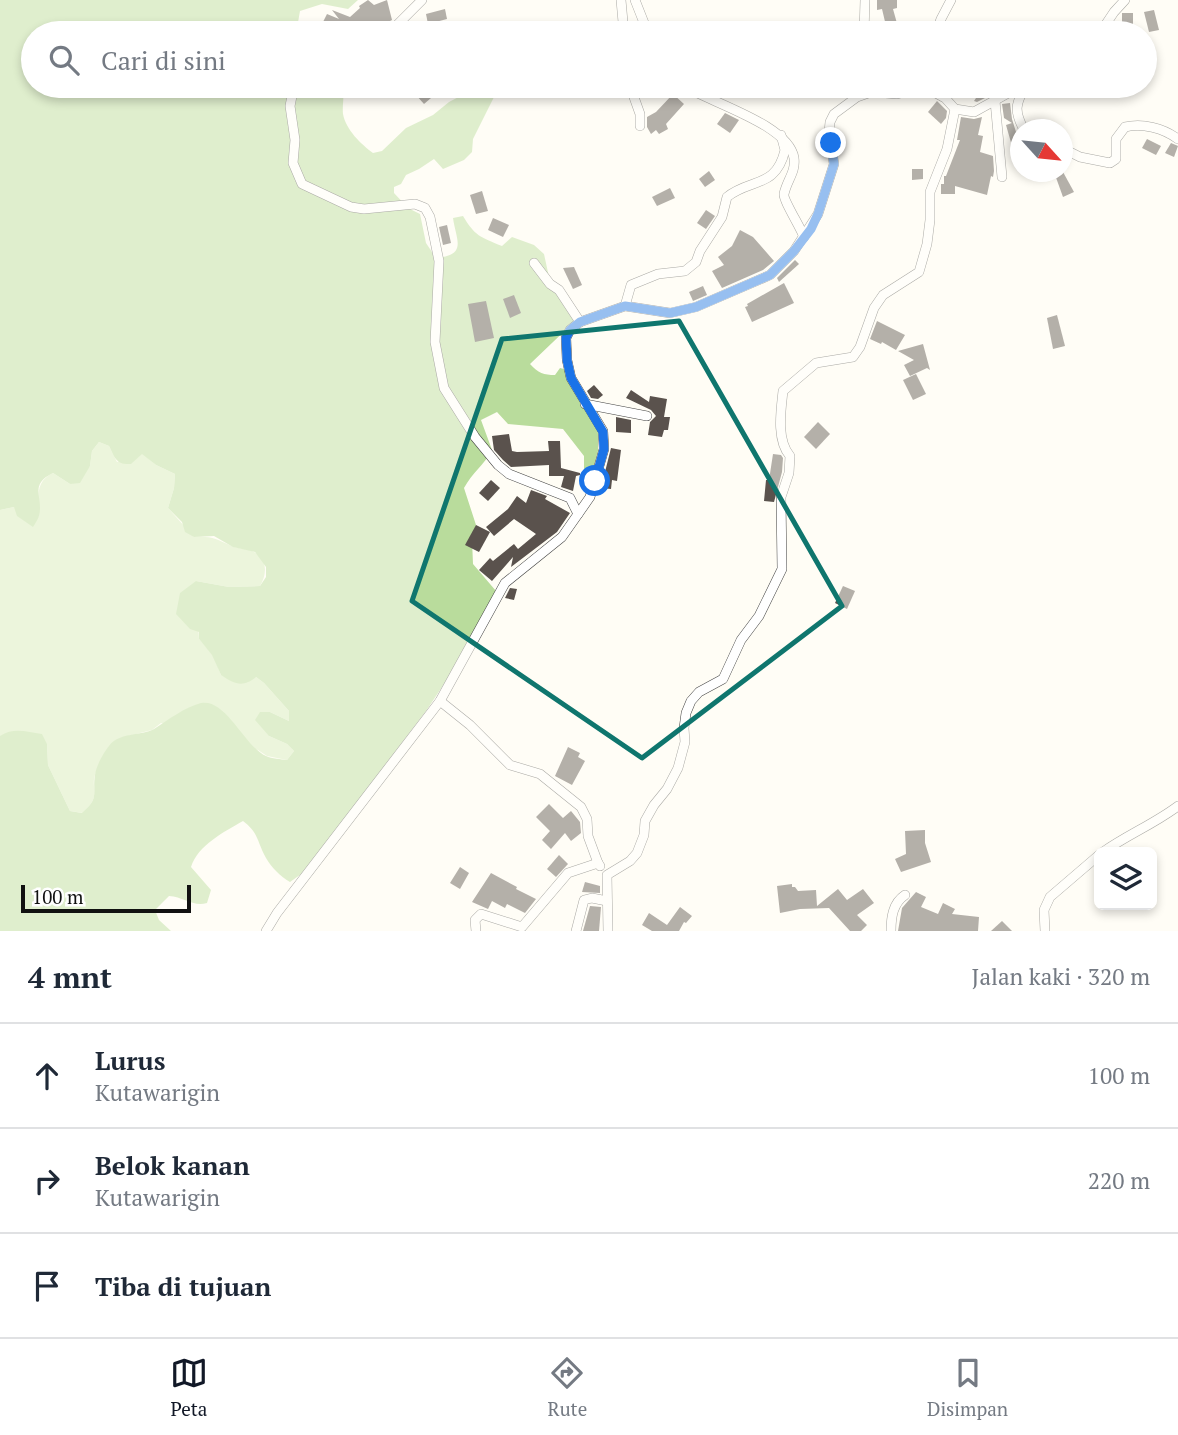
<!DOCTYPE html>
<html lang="id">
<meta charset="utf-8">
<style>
:root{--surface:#fff;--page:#f2f2f3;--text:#1f2937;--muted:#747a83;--line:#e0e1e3;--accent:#111827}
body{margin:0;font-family:"PT Serif",serif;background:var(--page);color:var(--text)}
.controls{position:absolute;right:21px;bottom:21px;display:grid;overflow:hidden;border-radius:10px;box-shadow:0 4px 10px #0003}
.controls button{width:63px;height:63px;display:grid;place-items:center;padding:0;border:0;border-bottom:2px solid var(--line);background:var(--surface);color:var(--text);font:35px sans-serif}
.compass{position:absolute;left:1010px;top:119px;width:63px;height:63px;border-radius:50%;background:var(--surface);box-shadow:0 4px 10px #0003;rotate:117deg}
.scale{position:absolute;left:21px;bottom:18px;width:170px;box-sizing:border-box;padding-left:7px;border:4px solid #111;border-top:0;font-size:19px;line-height:24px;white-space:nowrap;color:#111;-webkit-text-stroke:5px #fff;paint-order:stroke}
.stop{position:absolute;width:21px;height:21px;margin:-16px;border:5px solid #1a73e8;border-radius:50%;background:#fff}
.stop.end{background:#1a73e8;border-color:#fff;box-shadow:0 2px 7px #0008}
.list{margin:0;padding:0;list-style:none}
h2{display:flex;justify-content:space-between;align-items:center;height:91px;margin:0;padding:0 28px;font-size:30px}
h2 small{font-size:23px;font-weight:400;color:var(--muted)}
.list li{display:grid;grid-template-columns:46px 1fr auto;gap:21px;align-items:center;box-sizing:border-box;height:105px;padding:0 28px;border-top:2px solid var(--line)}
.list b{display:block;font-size:26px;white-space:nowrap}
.list p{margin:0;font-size:23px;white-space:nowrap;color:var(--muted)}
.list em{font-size:23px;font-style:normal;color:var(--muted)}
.icon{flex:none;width:38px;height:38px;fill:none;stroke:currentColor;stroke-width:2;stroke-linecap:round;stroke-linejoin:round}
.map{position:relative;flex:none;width:1178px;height:931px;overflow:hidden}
.search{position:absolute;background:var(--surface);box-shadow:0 4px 10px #0003;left:21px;right:21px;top:21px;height:77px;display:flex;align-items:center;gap:18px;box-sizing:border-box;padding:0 24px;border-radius:38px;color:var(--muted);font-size:26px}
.sheet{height:406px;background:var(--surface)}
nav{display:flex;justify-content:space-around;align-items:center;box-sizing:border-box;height:98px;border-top:2px solid var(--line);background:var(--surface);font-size:19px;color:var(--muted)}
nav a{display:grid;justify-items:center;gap:4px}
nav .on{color:var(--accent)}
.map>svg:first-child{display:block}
.green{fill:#d5ebbd}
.forest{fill:#b9dc9c}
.building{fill:#5a524d}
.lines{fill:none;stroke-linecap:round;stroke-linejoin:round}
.minor-casing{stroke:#444;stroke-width:10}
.minor{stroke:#fff;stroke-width:9}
.route{stroke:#1a73e8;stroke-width:9}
.marked{fill:none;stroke:#0f766e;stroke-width:5;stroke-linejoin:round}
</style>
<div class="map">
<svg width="1178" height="931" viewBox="0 0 1178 931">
<rect width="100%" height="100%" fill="#fffdf5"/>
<path class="green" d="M99,442L109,446L117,462L142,453L156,465L175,474L174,488L168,508L194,537C213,536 215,539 232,546C238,549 248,548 254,552C268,560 267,574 260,586L229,587L196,581L199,639L213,655L221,675L256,677L264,683L289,711V721L270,712L269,736L287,744L294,751L287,760L267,756L258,750L161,723L152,730L120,738C112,749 102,760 96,772C89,789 103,794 83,813L70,811L48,765L47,744L0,736V510L14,507L39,517C39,498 34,482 53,473L70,484L90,466L92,451Z"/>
<path class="forest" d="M0,0H358L348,9L322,4L300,11L297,28L290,33H33V86H342C345,96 342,104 343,114C346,130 361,144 373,153L382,151L406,128L433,115L449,102L468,92L485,87L492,91L494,97L473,139L472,152L464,160L443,169L434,159L419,169L406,175L401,184L394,187V193L408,208L420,214L426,243L436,258C468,255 456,240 453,218L463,216C475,236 480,237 502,246L512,237L534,245L544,254L549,277L575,321L530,364C538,373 544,375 555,375L560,368L564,369L598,431V451L591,476L587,480L584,476V456L563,429L508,424L497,412L481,420L492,450C484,465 472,473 464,488L476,525L472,540L473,564L496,591L450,675L426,711L304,872L290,882C280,876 272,868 266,858C257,842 259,833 243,821C224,832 198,845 191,867L211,890L207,903C193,907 184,897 169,896L155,910L159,920L171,931H0V736C14,727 27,732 42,734L47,744L48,765L70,811L82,813C100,797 92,794 95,775C96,766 104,752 109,746C119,732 141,736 154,729C168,720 185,707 201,703C226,698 245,747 266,756C272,759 281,759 287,760L294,751L287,744L269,736L255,720L260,712H270L289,721V711L264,683L256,677C243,688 234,684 221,675L212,655L199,639V632L190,629L176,614L180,593L196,581L229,587L260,586L266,577V567L255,552L233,547L214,536L194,537L185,532L182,522L168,508L174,488L175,474L156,465L142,454L131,464C116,465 115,458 109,446L99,442L92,451L90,466L80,483L70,484L53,473C28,485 44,497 39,516C39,517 34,526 33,527L17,516L14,507L0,510Z"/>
<g class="building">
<polygon points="368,0 374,5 387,0 392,20 368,32 365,21 351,33 342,22 339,28 323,22 327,14 339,19 332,10 350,17 360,8 359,6"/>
<polygon points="877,0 897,0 897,8 893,9 898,27 887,30 882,9 877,10"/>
<polygon points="445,9 447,19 428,24 426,14"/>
<polygon points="1154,10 1159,30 1149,32 1144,12"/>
<polygon points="1122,13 1133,13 1133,30 1122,31"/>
<polygon points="427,86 445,86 424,104 416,95"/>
<polygon points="587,86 617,86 615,95 586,92"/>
<polygon points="956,86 990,86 996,89 993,94 977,102 974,101 976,98"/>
<polygon points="673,94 684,104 666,124 668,129 659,134 656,130 651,134 647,127 647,117 656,112"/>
<polygon points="937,101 947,111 946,118 941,124 928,112"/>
<polygon points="1010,103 1012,119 1020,145 1020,167 1018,167 1006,125 1012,123 1004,118 1002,104"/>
<polygon points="725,113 739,120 730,133 717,124"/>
<polygon points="961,117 974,119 982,117 978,135 983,136 980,152 993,156 994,171 993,177 991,176 987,195 955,186 955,194 941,194 941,184 944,184 944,176 946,176 960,140 957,140"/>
<polygon points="1147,139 1161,146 1156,155 1142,148"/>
<polygon points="1171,143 1178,146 1174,157 1165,153"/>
<polygon points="912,169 923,169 923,179 912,180"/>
<polygon points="709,171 715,180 705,187 699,179"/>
<polygon points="1054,172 1063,172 1074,192 1063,197"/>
<polygon points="670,188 675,198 657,206 652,197"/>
<polygon points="482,191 488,211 476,214 470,195"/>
<polygon points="706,210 715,216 706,229 697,223"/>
<polygon points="493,218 509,225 503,237 488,230"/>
<polygon points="447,225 451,243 443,245 439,227"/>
<polygon points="740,230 753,237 774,261 763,270 722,288 712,271 724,265 718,257 732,246"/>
<polygon points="795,260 799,264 779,282 777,278"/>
<polygon points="574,267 582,285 573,289 563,268"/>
<polygon points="784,283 794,303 752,322 745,307 748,306 747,304"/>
<polygon points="703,286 707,295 693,301 689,292"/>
<polygon points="514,295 521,313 510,318 503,299"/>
<polygon points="486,301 494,338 475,342 468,304"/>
<polygon points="1057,315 1065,346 1053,349 1047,318"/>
<polygon points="877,321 905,335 896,350 882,342 881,344 870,339"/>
<polygon points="923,344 930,370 927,368 910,376 904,365 914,360 898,351"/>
<polygon points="916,374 926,394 913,400 903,380"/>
<polygon points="594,385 603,395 598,399 591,398 587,391"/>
<polygon points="631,390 649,402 650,396 667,399 664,417 670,417 668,430 664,430 662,437 648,435 650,422 656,416 651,410 626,398"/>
<polygon points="616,417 631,420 631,433 616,432"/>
<polygon points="818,422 830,434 816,449 804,437"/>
<polygon points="509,434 512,451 517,452 549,451 548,441 560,441 561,468 580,473 580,475 576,476 573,491 561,487 564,476 549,476 549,465 511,467 503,460 494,450 492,436"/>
<polygon points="611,448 621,450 617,481 612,480 611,489 601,488"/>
<polygon points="773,454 781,455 783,458 782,472 774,502 764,501 766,480 769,480"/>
<polygon points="491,480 500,488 488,501 479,493"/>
<polygon points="531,490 547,496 545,499 570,513 557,532 511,567 513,557 492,581 479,570 490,558 493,561 514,544 518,549 536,534 514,519 494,536 486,527 508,509 517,496 526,503"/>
<polygon points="476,525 490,532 479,552 465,545"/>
<polygon points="843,586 855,591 847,609 835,603"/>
<polygon points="510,588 517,589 514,600 505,598"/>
<polygon points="568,747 580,753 578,757 585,761 572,785 555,776"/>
<polygon points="549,804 563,818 571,811 580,822 581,833 571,841 565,833 551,849 542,840 550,831 536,817"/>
<polygon points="925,830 925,843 931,862 901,872 895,859 906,854 905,831"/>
<polygon points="559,855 568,864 556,877 547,869"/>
<polygon points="460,867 469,873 460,889 450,883"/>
<polygon points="491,873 517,887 516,889 536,899 525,913 507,904 505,908 492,901 488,909 472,902"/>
<polygon points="585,882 600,886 600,893 582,892"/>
<polygon points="792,884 792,887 795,887 798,891 816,890 817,906 838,889 847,900 863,889 874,903 857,915 867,925 861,931 850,931 829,908 800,909 780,913 777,886"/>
<polygon points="916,892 926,897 921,907 938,914 943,903 955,909 952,914 979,917 978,931 898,931 902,908"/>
<polygon points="590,906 601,907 599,931 583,931"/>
<polygon points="680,907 692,916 686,923 684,922 679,931 652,931 642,925 649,913 667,925"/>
<polygon points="1002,921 1012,931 991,931"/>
</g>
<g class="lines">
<g class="minor-casing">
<g id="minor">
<polyline points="621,0 624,33"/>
<polyline points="635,0 648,33"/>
<polyline points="298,33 313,33"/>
<polyline points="382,33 395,27 422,0"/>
<polyline points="864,33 865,0"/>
<polyline points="936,33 941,19 951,0"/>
<polyline points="1100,33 1114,12 1125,0"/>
<polyline points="294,86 290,106 295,140 293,163 302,184 351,207 364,209 415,204 425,208 430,217 439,261 435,342 444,388 475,437 498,465 509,474 570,498 578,514"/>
<polyline points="630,86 640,114 640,126"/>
<path d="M684,86C712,103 789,125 794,158C796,172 787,180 784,194C783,200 801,228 804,237"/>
<polyline points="995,101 1002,177"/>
<polyline points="955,109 974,112 1021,86"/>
<path d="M1024,130C1014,111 1015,104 1026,86"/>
<path d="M1062,148L1080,157L1110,163L1116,159V139L1125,127C1143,123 1163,128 1178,139"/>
<polyline points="534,263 550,284 559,290 580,322"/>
<path d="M625,306L631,285L658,274L685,271L696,262L700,251L722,217L727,197C750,178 776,189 785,150L781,135"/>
<polyline points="585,404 647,416"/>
<polyline points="440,701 470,725 510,765 540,774 581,807 587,819 588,836 598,863"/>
<path d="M1103,852C1127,835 1154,824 1178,806"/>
<polyline points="266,931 277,913 440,701 505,583 562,537 590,497 604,449 603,431 571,378 567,360 566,338 570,330 580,322 625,306 670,313 696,307 770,275 794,251 818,214 834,164 829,132 830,122 834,114 857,97 888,86"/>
<polyline points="476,931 475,920 481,914 522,927 568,873 598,863 600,866"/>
<polyline points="576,931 584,900 592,898 607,901"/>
<path d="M608,931L607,875L630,861L637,853L644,835L645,821L654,805L667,789L678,768L685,742L684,728L686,713L691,701L699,692L723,679L741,640L759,616L782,569L781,497L789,473L790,456C776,440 781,410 783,391L816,363L853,357L860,347L874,308L883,295L919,272L927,244L930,220V192L947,149L955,109L945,98L925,87L897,94L874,92"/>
<path d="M891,931C891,917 893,903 905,895"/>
<polyline points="1045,931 1044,910 1050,897 1099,855"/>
</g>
</g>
<use href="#minor" class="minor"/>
</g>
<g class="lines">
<polyline class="route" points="595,481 604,449 603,432 571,378 567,360 566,338 570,330 580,322 625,306 670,313 696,307 770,275 794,251 811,229 818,214 834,164 831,143"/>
</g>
<path d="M0 0H1178V931H0ZM679,321L842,606L642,758L412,601L502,339Z" fill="#fffdf5" fill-opacity=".55" fill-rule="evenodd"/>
<path class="marked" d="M679,321L842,606L642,758L412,601L502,339Z"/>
</svg>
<div class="controls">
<button><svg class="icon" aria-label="layers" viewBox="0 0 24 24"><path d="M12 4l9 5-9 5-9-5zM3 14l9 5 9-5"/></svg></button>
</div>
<svg class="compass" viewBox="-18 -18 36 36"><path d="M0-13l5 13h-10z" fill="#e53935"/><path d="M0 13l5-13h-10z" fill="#747a83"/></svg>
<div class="scale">100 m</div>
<div class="stop" style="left:595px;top:481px"></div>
<div class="stop end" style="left:831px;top:143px"></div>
<div class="search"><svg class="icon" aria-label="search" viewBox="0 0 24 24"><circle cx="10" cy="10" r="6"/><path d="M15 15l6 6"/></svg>Cari di sini</div>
</div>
<section class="sheet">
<h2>4 mnt<small>Jalan kaki · 320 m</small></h2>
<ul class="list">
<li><svg class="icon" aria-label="ahead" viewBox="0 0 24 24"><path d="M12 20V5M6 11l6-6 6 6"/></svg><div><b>Lurus</b><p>Kutawarigin</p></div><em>100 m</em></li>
<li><svg class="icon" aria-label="right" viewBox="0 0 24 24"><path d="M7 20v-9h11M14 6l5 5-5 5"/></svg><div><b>Belok kanan</b><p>Kutawarigin</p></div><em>220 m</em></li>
<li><svg class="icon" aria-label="arrive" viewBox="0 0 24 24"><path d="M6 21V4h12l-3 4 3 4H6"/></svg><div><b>Tiba di tujuan</b></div></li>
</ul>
</section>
<nav>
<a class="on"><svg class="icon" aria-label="map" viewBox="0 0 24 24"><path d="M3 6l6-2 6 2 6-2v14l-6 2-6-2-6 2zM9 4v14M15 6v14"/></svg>Peta</a>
<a><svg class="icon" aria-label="directions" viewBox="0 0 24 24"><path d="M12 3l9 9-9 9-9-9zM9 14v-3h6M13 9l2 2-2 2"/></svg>Rute</a>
<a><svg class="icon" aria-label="saved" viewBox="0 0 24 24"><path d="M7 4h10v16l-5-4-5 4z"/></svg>Disimpan</a>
</nav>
